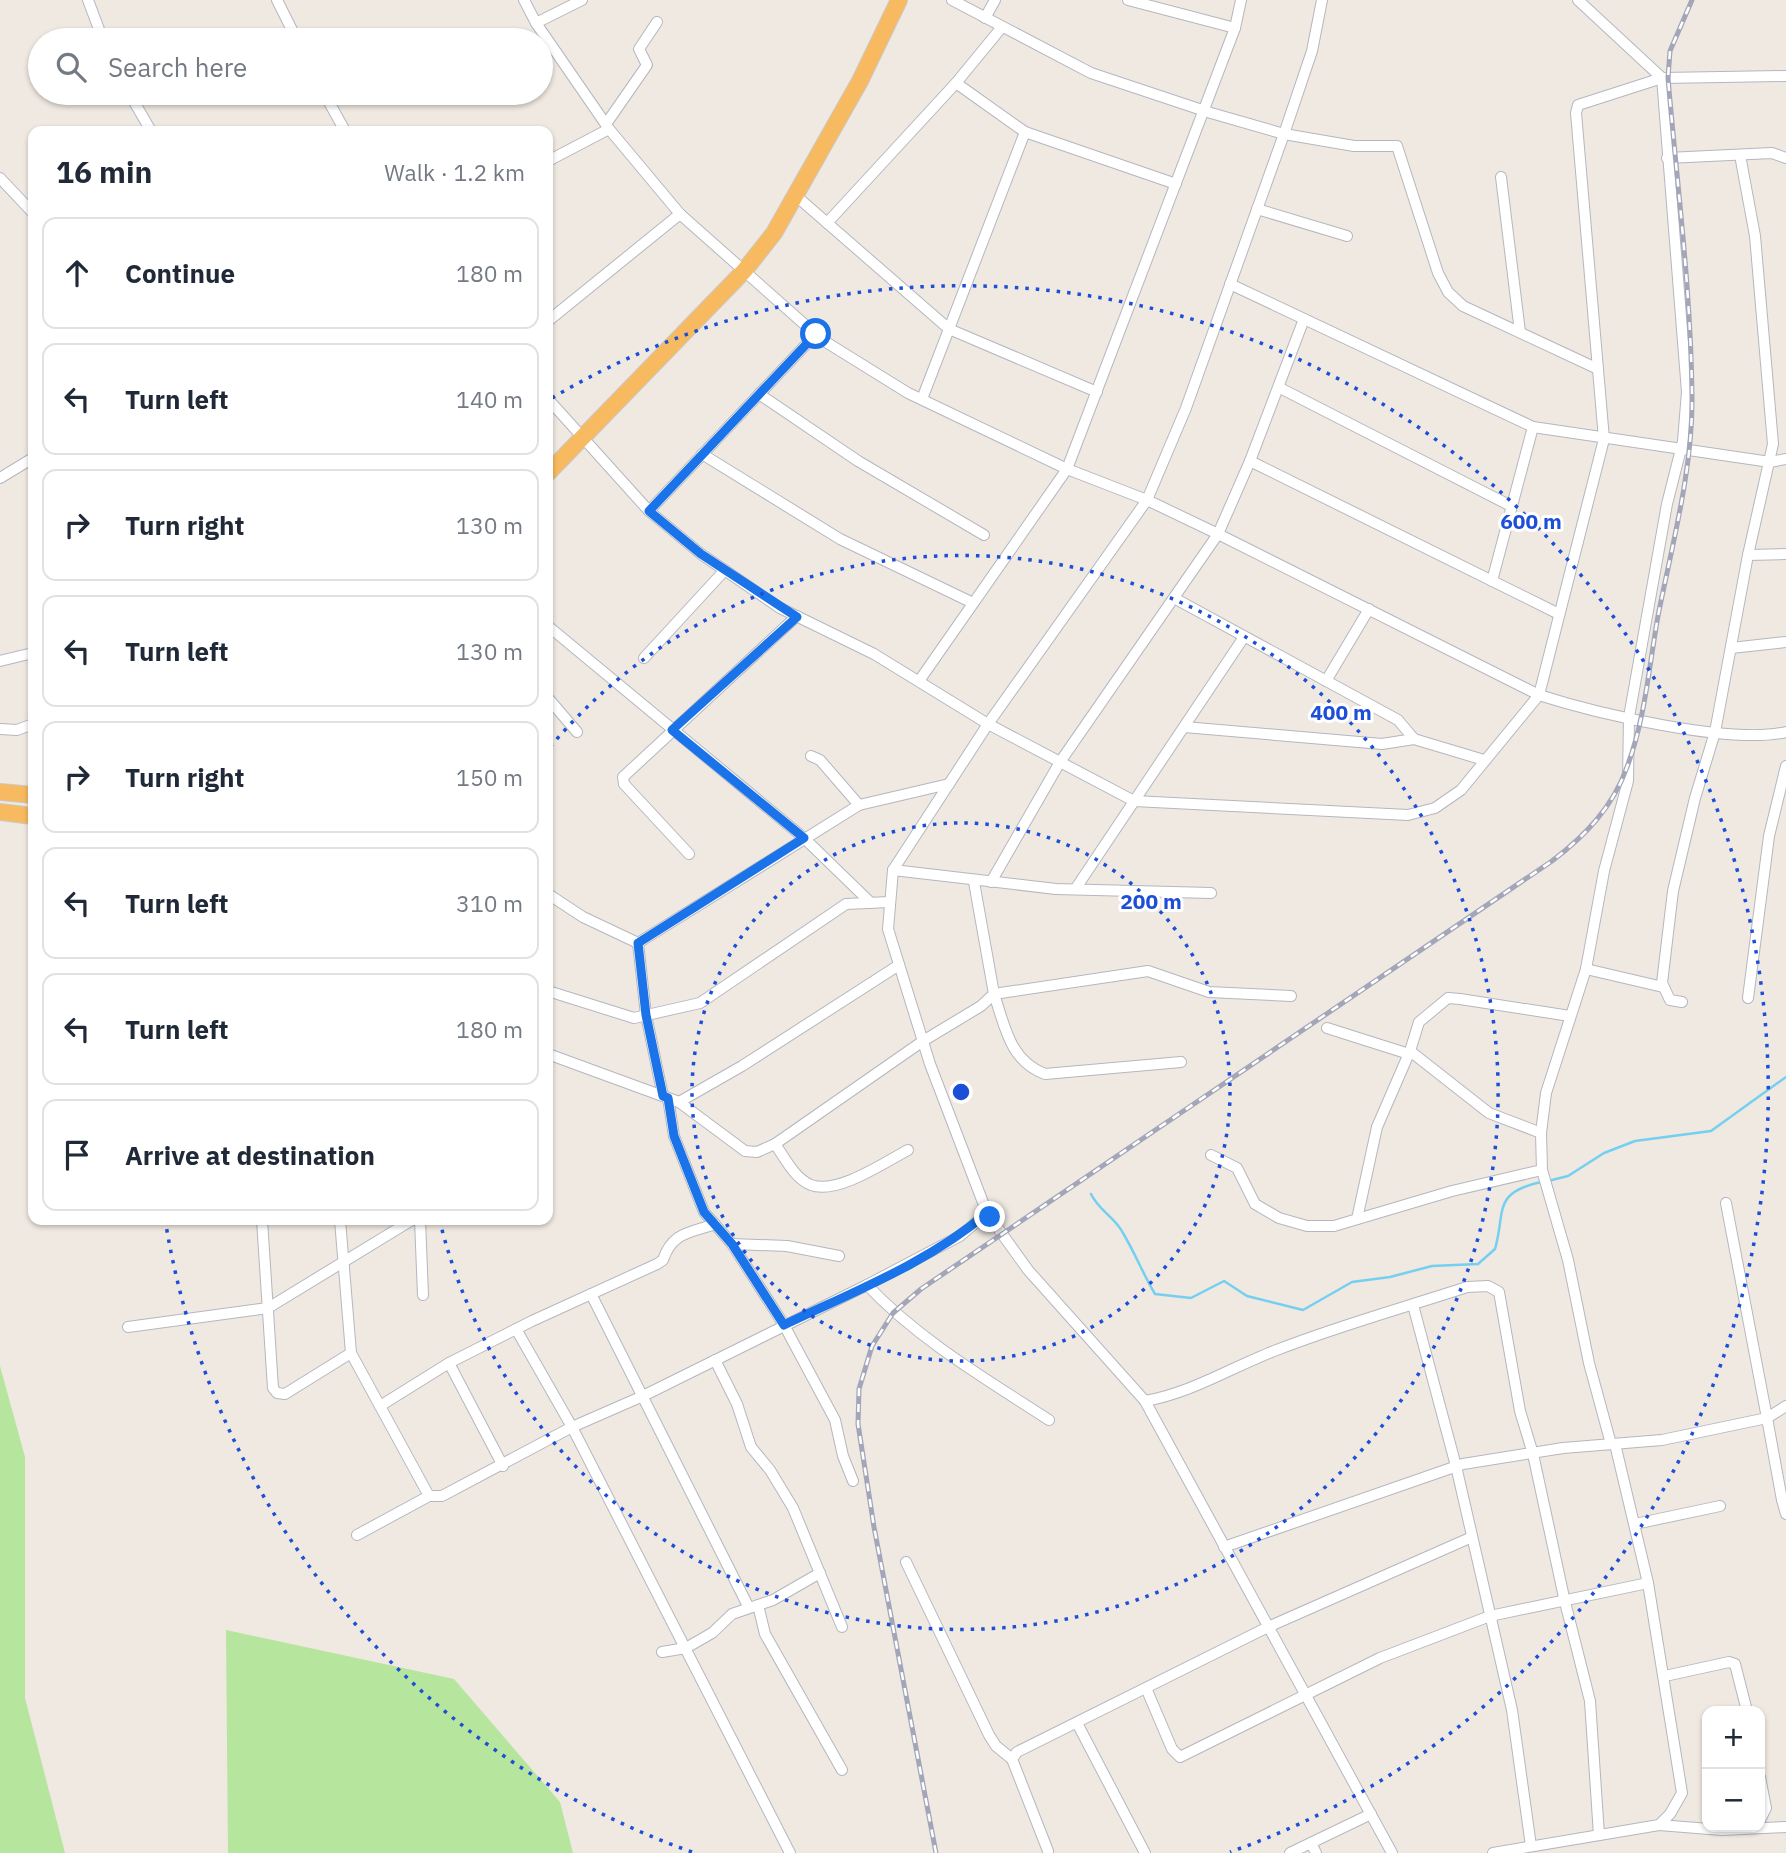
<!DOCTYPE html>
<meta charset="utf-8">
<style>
:root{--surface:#fff;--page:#f2f2f3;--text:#1f2937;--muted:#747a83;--line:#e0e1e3}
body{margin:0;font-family:"IBM Plex Sans",sans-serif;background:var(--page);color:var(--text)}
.controls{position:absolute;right:21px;bottom:21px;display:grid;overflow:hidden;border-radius:14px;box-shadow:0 2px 5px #0004}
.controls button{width:63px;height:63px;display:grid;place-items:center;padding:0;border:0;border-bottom:2px solid var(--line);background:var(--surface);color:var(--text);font:35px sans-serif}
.stop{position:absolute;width:21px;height:21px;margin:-16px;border:5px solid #1a73e8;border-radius:50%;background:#fff}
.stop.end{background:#1a73e8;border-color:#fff;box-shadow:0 2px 7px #0008}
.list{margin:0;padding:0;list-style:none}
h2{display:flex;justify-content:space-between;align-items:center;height:91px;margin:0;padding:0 28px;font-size:30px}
h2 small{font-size:23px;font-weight:400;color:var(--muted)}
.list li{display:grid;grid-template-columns:46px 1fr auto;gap:21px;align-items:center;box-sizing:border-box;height:112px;margin:0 14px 14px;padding:0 14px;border:2px solid var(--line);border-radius:14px}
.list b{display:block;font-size:26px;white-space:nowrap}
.list em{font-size:23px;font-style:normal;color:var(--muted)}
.icon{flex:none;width:38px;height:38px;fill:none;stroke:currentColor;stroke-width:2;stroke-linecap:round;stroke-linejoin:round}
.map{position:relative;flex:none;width:1786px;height:1853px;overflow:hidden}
.search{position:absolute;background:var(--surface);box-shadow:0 2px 5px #0004;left:28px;top:28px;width:525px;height:77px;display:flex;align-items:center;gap:18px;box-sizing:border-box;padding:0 24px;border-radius:38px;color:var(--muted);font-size:26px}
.panel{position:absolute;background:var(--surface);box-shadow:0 2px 5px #0004;left:28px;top:126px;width:525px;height:1099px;border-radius:14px}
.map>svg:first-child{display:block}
.green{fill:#b6e59e}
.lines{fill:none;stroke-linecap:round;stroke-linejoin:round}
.stream{stroke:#75cff0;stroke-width:2.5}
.minor-casing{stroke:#b4b7c1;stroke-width:12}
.trunk-casing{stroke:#c9c9c9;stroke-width:18}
.minor{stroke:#fff;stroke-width:10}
.trunk{stroke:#f8ba60;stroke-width:16}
.rail-casing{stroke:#a3a6b8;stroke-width:5}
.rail{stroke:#fff;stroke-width:2.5;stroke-dasharray:8;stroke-linecap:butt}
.route{stroke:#1a73e8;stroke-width:9}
.ring{fill:none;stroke:#1d4ed8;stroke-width:3.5;stroke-dasharray:3.5 7}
.centre{fill:#1d4ed8;stroke:#fff;stroke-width:3.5}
.ring-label{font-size:21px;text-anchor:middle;font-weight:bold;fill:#1d4ed8;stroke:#fff;stroke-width:6;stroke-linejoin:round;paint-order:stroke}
</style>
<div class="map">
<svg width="1786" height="1853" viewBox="0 0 1786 1853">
<rect width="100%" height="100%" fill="#efe9e1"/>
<g class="green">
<polygon points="0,1366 25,1457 25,1698 65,1853 0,1853"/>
<polygon points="226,1630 454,1679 560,1802 573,1853 228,1853"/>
</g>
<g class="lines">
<g class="stream">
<polyline points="1548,1181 1568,1176 1604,1153 1635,1141 1711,1131 1786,1077"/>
<path d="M1091,1194C1099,1211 1115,1217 1123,1233C1135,1253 1143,1274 1155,1294L1191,1298L1224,1281L1247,1296L1303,1310L1352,1282L1390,1277L1432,1266L1478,1264L1495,1249C1506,1210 1492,1193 1541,1182"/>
</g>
<g class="minor-casing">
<g id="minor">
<polyline points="88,0 103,40"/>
<polyline points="277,0 297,40"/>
<path d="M524,0L536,23L609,129L680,214L821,339L908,393L1067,469L1147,500L1218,534L1539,695C1595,713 1730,745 1786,732"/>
<polyline points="952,0 1091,73 1211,113 1284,134 1354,146 1397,146 1438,273 1448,292 1463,306 1598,369"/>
<polyline points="1128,0 1235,28"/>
<polyline points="1578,0 1662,78 1786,76"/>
<polyline points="985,18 995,0"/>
<polyline points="536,23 582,0"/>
<polyline points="956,83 1025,132 1176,184"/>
<polyline points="129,93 151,131"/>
<polyline points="324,93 345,131"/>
<polyline points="606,124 647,65 639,49 657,22"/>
<polyline points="1667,158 1772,153 1786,158"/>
<polyline points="548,161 609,129"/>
<polyline points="1501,177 1520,332"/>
<polyline points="0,178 33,213"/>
<polyline points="795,195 949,329 1097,392"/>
<polyline points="1257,209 1347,236"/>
<polyline points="827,223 956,83 1002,27"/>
<polyline points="1230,284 1533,427 1770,462 1786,459"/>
<polyline points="548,321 680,214"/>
<polyline points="1280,388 1511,506"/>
<polyline points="759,394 858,461 984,535"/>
<polyline points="548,399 649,511 701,554 780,608 874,654 988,724 1134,801 1408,815 1435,808 1461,790 1539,695 1604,439 1576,113 1578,105 1662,78 1687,392 1683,441 1667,504 1629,717 1628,781 1604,871 1586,969 1546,1093 1541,1133 1542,1170 1568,1260 1589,1363 1611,1444"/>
<polyline points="922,399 1025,132"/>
<polyline points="702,454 840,539 973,603"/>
<polyline points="1250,461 1559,614"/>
<polyline points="0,478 33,458"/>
<polyline points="649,511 816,334"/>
<polyline points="1748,555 1786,554"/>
<polyline points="1492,581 1533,427"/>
<polyline points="1174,598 1398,720 1414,739"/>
<polyline points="548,626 804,838 871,903"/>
<polyline points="1731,648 1786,642"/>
<polyline points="644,658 725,570"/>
<polyline points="0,661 33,653"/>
<polyline points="919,681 1067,469 1235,28 1241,0"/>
<polyline points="1326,681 1369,609"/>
<polyline points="548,698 577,732"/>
<polyline points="1184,727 1382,744 1414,739 1484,760"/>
<polyline points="0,729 17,730 33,724"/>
<polyline points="811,756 820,760 859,805"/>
<polyline points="689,854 624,784 623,777 797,616"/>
<polyline points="893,870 1056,889 1211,893"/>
<polyline points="991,882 1060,762 1218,534 1250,461 1304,319"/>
<polyline points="1076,888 1244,637"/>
<polyline points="548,894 583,917 638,943 859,805 949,784"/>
<polyline points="638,943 646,1015 663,1096"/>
<polyline points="1586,969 1663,987"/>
<polyline points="548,991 634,1018 700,1003 846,904 889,902"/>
<polyline points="1748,998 1769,836 1786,766"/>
<polyline points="1682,1002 1670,1000 1662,983 1673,891 1695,798 1715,732 1748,555 1773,444 1755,236 1740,155"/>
<polyline points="1327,1028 1409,1054"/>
<polyline points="1410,1051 1489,1113 1541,1133"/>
<polyline points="548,1054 679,1102 745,1151 757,1152 775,1144 923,1041 981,1006 994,994 974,882"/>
<path d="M1181,1062L1045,1074C1010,1061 1005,1027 994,994L1148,971L1209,992L1291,996"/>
<polyline points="668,1098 674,1136 704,1212 732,1244 784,1325 835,1420 843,1456 853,1481"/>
<polyline points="679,1102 742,1066 899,965"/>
<path d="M775,1144C785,1158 794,1178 811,1185C837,1195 885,1162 908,1150"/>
<polyline points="1211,1155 1237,1168 1255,1204 1279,1218 1307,1226 1334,1226 1452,1191 1542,1170"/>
<polyline points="1726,1203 1767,1418 1786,1406"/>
<polyline points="987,1213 1028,1270 1145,1401 1392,1853"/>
<polyline points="1357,1219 1377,1127 1410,1051 1419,1022 1448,998 1460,999 1570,1016"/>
<polyline points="262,1220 273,1388 277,1393 285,1394 351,1353"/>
<polyline points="340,1220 351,1353 429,1496"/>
<polyline points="420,1220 423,1295"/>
<polyline points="732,1244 787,1246 839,1256"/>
<polyline points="591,1294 748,1606"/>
<polyline points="1413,1305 1456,1466 1512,1710 1531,1846"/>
<polyline points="128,1327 268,1308 412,1220"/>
<polyline points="516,1329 572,1427 790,1853"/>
<polyline points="715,1360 737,1404 751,1447 770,1470 793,1508 842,1627"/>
<polyline points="449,1363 503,1466"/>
<path d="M1145,1401C1191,1393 1230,1368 1274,1351C1337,1326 1403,1308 1467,1287L1488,1286L1499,1292L1520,1411L1533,1454L1565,1602L1590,1701L1599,1835"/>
<path d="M380,1406L449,1363L532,1321L657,1264L663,1260C672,1232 690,1233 715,1224"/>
<path d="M1049,1420C986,1379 919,1340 867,1285L960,1236L987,1213L930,1064L888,929L893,870L988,724L1147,500L1186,408L1284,134L1312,51L1322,0"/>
<polyline points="1782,1500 1786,1514"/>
<polyline points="1635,1524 1720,1506"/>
<polyline points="357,1535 429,1496 442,1496 572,1427 643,1396 867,1285"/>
<polyline points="1224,1547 1463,1464 1563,1448 1662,1440 1767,1418 1782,1500 1786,1499"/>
<polyline points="906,1562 989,1735 996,1746 1012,1759"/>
<polyline points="758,1605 765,1634 842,1770"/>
<polyline points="662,1652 686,1648 712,1633 732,1614 773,1600 820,1573"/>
<polyline points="1665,1676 1729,1662 1735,1664 1747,1711"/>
<polyline points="1146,1688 1172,1749 1180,1757 1380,1658 1490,1616 1648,1583"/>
<polyline points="1077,1723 1145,1853"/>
<polyline points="1760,1777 1766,1808 1760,1820"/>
<polyline points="1659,1825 1722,1830 1786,1827"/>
<polyline points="1311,1843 1316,1853"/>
<polyline points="1048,1851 1012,1759 1017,1752 1268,1627 1472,1537"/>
<polyline points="1290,1853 1371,1814"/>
<polyline points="1493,1853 1659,1825 1670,1814 1682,1793 1648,1583 1615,1444"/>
</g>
</g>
<g class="trunk-casing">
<g id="trunk">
<polyline points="548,473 744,271 774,233 860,81 899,0"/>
<polyline points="0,792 33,795"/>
<polyline points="0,812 33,816"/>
</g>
</g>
<use href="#minor" class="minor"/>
<use href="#trunk" class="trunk"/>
<g class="rail-casing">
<path id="rail" d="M936,1853L874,1527L858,1424L859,1389L872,1346L893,1313L921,1289L1552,861C1585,836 1613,807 1627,767C1645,720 1649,666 1658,616C1672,545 1693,469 1692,396C1691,290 1677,184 1668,78L1670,51L1692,0"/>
</g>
<use href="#rail" class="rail"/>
</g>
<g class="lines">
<path class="route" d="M816,334L649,511L701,554L797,617L672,730L804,838L638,943L646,1015L663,1096L668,1098L674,1136L704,1212L732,1244L784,1325C853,1292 928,1263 987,1213L990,1217"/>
</g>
<g class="ring">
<circle cx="961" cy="1092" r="269"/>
<path d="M550 747A537 537 0 1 1 440 1222"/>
<path d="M692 1852A806 806 0 0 1 166 1225M552 398A806 806 0 1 1 1230 1852"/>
</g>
<circle cx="961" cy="1092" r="10" class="centre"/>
<g class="ring-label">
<text x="1531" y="529">600 m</text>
<text x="1341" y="720">400 m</text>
<text x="1151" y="909">200 m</text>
</g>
</svg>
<div class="controls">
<button>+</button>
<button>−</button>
</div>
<div class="stop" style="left:816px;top:334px"></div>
<div class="stop end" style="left:990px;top:1217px"></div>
<div class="search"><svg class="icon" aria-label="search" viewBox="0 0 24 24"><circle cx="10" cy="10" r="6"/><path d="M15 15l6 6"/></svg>Search here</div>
<section class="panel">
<h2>16 min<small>Walk · 1.2 km</small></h2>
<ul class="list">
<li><svg class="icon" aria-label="ahead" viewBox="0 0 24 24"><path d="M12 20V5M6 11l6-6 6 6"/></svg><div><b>Continue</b></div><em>180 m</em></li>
<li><svg class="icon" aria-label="left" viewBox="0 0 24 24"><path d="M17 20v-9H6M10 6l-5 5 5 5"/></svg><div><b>Turn left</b></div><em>140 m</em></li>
<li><svg class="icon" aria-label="right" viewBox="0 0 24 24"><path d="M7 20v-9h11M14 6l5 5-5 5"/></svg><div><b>Turn right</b></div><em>130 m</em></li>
<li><svg class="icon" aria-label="left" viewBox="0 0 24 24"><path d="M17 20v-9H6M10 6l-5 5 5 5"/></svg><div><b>Turn left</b></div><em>130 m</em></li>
<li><svg class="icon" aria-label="right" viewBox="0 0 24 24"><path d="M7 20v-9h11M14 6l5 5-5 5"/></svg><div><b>Turn right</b></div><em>150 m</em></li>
<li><svg class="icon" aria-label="left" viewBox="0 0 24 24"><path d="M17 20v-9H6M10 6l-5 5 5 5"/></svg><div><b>Turn left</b></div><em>310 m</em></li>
<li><svg class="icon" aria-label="left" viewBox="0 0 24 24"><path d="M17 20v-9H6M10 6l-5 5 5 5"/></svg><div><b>Turn left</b></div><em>180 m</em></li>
<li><svg class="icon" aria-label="arrive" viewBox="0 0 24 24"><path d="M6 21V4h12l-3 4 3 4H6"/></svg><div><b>Arrive at destination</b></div></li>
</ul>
</section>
</div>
